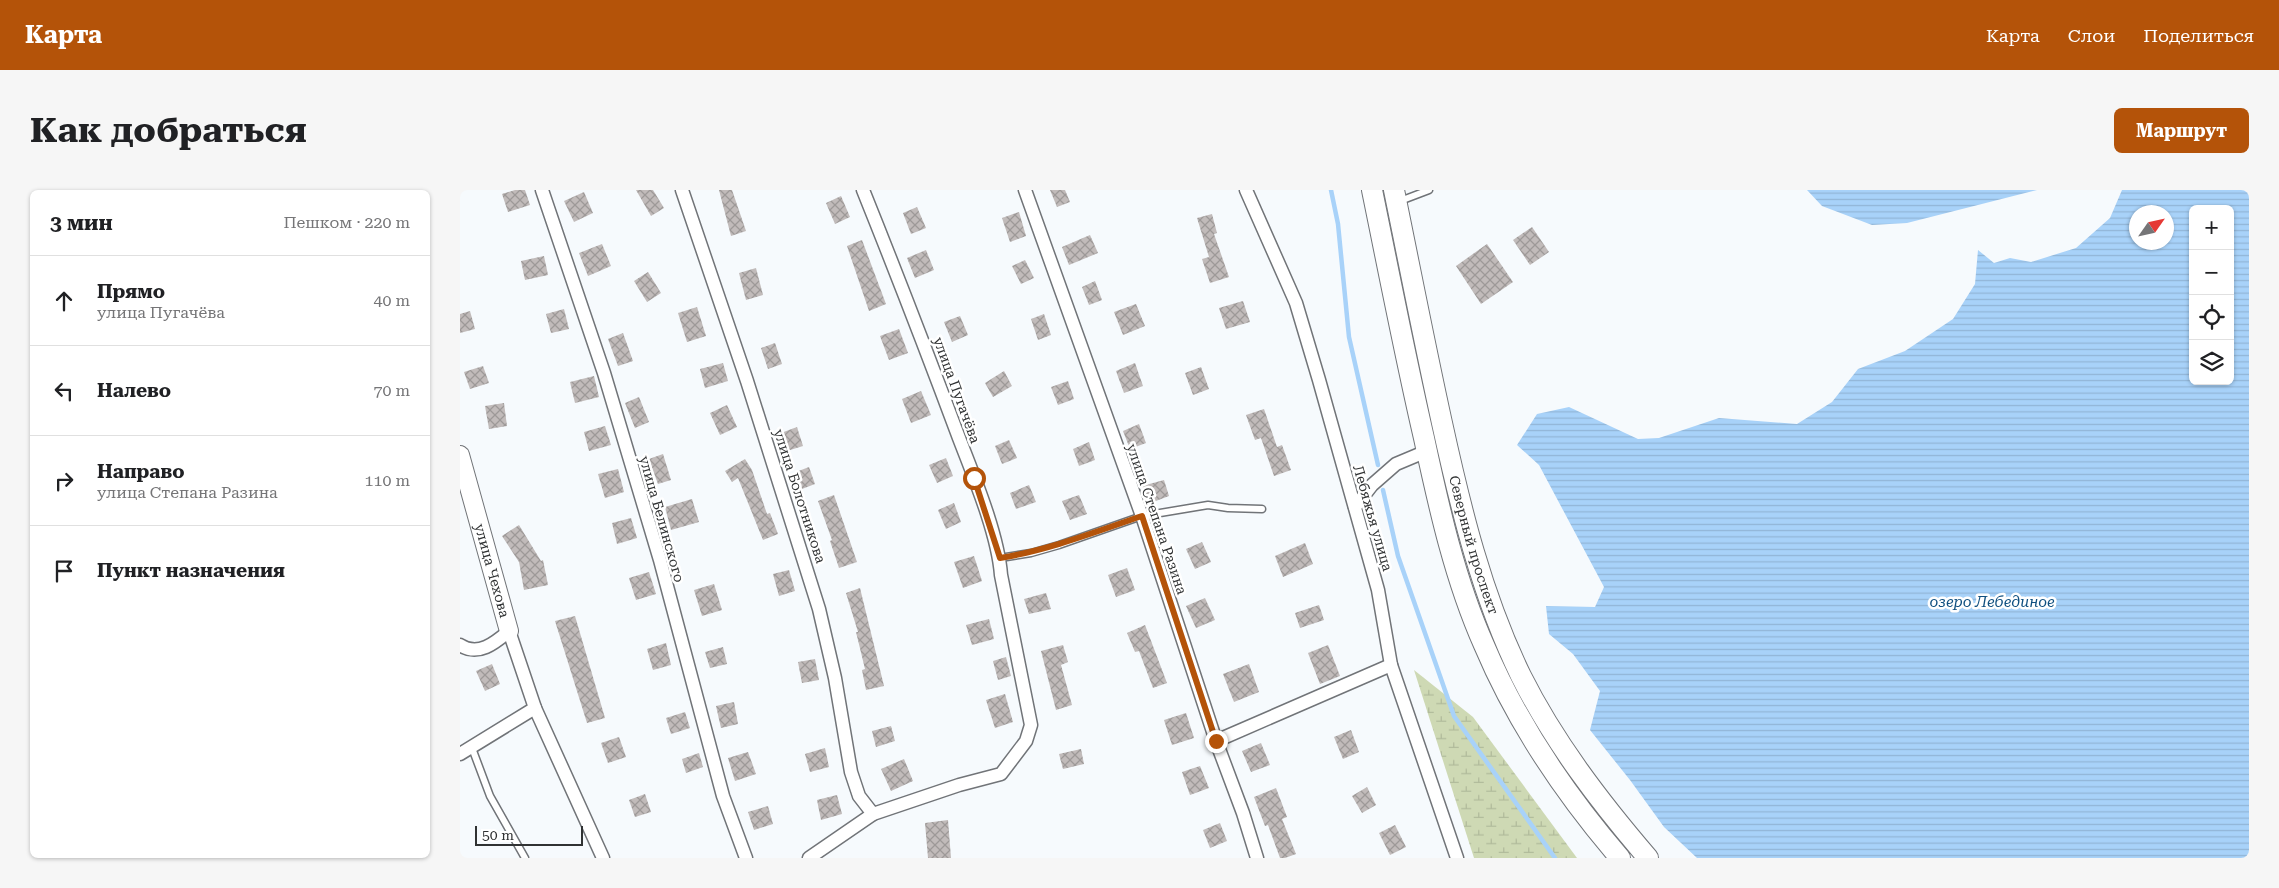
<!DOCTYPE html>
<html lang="ru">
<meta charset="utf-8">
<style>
:root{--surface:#fff;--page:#f6f6f6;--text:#202124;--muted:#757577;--line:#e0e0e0;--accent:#b45309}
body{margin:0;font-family:"Roboto Serif",serif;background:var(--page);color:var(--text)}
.controls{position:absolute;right:15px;top:15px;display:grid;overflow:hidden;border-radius:8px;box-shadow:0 1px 4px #0004}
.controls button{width:45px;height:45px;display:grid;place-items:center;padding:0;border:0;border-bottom:1px solid var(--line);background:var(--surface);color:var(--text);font:25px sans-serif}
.compass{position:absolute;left:1669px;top:15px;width:45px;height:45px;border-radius:50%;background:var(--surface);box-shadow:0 1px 4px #0004;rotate:56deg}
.scale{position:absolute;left:15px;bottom:12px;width:108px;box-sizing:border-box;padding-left:5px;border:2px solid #303233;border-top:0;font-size:14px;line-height:18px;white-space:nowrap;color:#303233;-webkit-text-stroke:4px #fff;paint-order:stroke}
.stop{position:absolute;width:15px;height:15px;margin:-11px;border:4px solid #b45309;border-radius:50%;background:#fff}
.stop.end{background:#b45309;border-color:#fff;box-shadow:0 1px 5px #0008}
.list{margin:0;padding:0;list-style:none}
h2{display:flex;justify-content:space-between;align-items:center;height:65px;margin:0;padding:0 20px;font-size:21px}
h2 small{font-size:16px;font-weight:400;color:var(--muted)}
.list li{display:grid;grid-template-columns:32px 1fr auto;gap:15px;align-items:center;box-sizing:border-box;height:90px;padding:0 20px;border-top:1px solid var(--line)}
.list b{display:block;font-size:19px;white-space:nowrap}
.list p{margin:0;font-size:16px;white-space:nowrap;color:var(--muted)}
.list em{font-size:16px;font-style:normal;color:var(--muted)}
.icon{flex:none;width:28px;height:28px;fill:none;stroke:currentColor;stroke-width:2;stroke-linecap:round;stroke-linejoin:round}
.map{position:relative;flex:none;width:1789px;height:668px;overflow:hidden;border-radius:8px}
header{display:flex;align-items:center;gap:30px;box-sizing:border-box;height:70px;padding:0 25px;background:var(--accent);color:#fff}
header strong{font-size:24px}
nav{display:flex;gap:28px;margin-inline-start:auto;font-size:18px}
.intro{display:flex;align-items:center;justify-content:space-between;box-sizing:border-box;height:120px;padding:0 30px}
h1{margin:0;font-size:35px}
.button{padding:12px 22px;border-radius:8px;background:var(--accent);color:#fff;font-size:18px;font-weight:700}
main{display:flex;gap:30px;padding:0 30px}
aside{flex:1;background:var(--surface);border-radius:8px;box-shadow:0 1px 4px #0004}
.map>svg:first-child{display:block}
.wetland{fill:url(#wetland-marsh)}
.water{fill:url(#water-rules);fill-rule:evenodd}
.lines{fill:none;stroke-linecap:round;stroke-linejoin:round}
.stream{stroke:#a8d2f9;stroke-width:4.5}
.building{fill:url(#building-cross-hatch)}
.lane-casing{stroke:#717478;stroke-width:9}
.street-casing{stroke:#717478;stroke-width:15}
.secondary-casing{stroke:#717478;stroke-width:20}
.primary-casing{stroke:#717478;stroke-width:22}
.lane{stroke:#fff;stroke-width:6}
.street{stroke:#fff;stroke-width:12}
.secondary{stroke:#fff;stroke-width:18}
.primary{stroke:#fff;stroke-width:20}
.route{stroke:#b45309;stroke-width:6}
.labels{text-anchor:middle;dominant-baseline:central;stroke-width:5;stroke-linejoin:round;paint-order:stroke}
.street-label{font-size:14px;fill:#303233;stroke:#fff}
.water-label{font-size:15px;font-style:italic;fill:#105080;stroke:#fff}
</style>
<header>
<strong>Карта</strong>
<nav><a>Карта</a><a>Слои</a><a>Поделиться</a></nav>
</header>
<div class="intro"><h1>Как добраться</h1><a class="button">Маршрут</a></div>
<main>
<aside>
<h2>3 мин<small>Пешком · 220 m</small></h2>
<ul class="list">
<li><svg class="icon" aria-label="ahead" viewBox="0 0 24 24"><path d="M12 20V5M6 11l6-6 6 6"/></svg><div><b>Прямо</b><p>улица Пугачёва</p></div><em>40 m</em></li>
<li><svg class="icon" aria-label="left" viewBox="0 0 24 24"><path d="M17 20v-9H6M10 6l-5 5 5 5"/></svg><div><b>Налево</b></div><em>70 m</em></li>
<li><svg class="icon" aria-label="right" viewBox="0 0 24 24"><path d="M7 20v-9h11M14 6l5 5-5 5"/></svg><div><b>Направо</b><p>улица Степана Разина</p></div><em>110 m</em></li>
<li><svg class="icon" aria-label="arrive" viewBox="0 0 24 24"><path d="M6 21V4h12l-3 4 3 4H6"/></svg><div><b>Пункт назначения</b></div></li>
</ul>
</aside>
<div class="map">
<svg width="1789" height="668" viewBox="0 0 1789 668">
<defs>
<pattern id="wetland-marsh" width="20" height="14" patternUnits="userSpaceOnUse" patternTransform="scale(1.25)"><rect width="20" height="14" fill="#ced9b4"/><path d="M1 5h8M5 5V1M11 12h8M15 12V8" fill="none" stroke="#b1bb9b"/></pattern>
<pattern id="water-rules" width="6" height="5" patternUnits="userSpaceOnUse" patternTransform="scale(1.25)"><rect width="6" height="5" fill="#a8d2f9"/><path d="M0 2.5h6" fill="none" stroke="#91b5d6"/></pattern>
<pattern id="building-cross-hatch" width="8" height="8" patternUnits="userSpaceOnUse" patternTransform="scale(1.25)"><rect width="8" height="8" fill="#c1bbba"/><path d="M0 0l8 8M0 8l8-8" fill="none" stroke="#9d9998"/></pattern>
</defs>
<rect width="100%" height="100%" fill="#f6fafd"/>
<polygon class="wetland" points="954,480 1013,527 1117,668 1014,668"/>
<g class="water">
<polygon points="1347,0 1577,0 1447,33 1412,35 1362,16"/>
<path d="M1662,0H1789V666L1785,668H1237L1204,637L1170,590L1130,540L1140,501L1113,464L1089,444L1086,416L1135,417L1144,397L1079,275L1057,255L1077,224L1109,217L1178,249L1199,248L1259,228L1337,234L1372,212L1398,179L1445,161L1493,129L1515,94L1518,60L1534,73L1550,68L1571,72L1616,58L1650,28ZM1733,19H1770V191H1733ZM1676,22H1706V52H1676Z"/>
</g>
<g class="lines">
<g class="stream">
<polyline points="871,0 878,34 889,147 918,275"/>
<polyline points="923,300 938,366 994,526 1095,668"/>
</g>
</g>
<g class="building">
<polygon points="55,0 65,0 70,15 48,22 42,4"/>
<polygon points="176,0 193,0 204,18 191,26"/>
<polygon points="259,0 272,0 286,41 271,46"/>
<polygon points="590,0 605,0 610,12 597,17"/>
<polygon points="124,2 133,23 114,32 104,11"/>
<polygon points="381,6 390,27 375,34 366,13"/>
<polygon points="457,17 466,38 451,44 443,23"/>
<polygon points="559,22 566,46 550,52 542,28"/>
<polygon points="752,24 757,43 754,44 769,87 750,93 742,69 749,67 737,28"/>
<polygon points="1072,37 1089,62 1070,75 1053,50"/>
<polygon points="630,45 638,63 609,75 602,57"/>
<polygon points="402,50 426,114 409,121 387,56"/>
<polygon points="142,54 151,76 128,86 119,63"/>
<polygon points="1027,54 1053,92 1021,114 996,76"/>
<polygon points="466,60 474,80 455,88 447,68"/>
<polygon points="84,66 88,85 65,90 61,71"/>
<polygon points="565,70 574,88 561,94 552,76"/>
<polygon points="296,78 303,105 286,110 279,83"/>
<polygon points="188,82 201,103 187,112 174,91"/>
<polygon points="635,91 642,110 629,115 622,97"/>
<polygon points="783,111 790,132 766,139 759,118"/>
<polygon points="676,114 685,136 663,145 654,122"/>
<polygon points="237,117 246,146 227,152 218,123"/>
<polygon points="104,119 109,139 91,143 86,124"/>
<polygon points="10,121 15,139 0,143 0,124"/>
<polygon points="584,124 591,145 578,150 571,129"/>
<polygon points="500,126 508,145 492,152 484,132"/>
<polygon points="439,139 448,163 429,170 420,146"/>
<polygon points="163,143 173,171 158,176 148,149"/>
<polygon points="315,153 322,174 308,179 301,158"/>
<polygon points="263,173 268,191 245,198 240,179"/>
<polygon points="675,173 683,196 664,203 656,181"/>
<polygon points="23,176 29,193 10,199 4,182"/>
<polygon points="741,177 749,199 733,205 725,183"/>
<polygon points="544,181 552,196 533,207 525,193"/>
<polygon points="134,186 139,207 115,213 110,192"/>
<polygon points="608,191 614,209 598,215 591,197"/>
<polygon points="461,201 471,225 451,233 442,209"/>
<polygon points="179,207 189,232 175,238 165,213"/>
<polygon points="44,213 47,236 29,239 25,216"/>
<polygon points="267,215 277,237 260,245 250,223"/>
<polygon points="804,219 817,257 822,255 831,280 814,286 801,248 795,250 786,225"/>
<polygon points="679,234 686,253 670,259 663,241"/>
<polygon points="145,236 151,255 129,261 124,242"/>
<polygon points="337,237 343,256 327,261 321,243"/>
<polygon points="549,250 557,268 542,274 535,256"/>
<polygon points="629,252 635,270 619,276 613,259"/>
<polygon points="203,264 211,290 198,294 189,269"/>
<polygon points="486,268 493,286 477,293 469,275"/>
<polygon points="285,269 292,280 307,324 310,323 318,344 303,350 278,288 272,292 265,281"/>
<polygon points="349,277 355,294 342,299 336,282"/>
<polygon points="158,279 164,302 145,308 138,284"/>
<polygon points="704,290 709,306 688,314 682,296"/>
<polygon points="569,295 576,312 556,319 550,303"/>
<polygon points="374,305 397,372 379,378 370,351 372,350 358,311"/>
<polygon points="619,305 627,324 610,330 602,311"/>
<polygon points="232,309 239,332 211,340 205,317"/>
<polygon points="494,313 501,332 486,339 478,320"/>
<polygon points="171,328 177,348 157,354 152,333"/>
<polygon points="59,335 81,371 83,370 88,395 64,400 59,372 42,346"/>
<polygon points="742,352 751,372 735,379 726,359"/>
<polygon points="845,353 853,374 823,387 815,366"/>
<polygon points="514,366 522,391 503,398 494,372"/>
<polygon points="667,378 675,400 656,407 648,385"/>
<polygon points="329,380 335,401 319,406 313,384"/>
<polygon points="189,382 196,404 176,410 169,388"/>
<polygon points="254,394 262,420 242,426 234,400"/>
<polygon points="400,398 424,496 406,500 402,480 405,479 396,442 398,442 386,403"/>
<polygon points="586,403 591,419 569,424 564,409"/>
<polygon points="745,408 755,430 736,438 726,416"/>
<polygon points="859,415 864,430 840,438 835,423"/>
<polygon points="115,426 145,528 127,533 95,431"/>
<polygon points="529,429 534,449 512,455 506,435"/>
<polygon points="685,435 707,493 693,498 679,461 675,462 667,443"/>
<polygon points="206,453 211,475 193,480 187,459"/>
<polygon points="603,455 608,472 601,475 612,515 596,520 581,461"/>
<polygon points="868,455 880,486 860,494 848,463"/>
<polygon points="263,457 267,474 250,478 245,462"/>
<polygon points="546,467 551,486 538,490 533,471"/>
<polygon points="355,469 359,490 342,493 338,472"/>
<polygon points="32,474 40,494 25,501 16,481"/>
<polygon points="789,474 799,502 774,512 763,484"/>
<polygon points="545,504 553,532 535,538 526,510"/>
<polygon points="274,512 278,534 261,538 256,516"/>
<polygon points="225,522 230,538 211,544 206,528"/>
<polygon points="726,523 734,548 712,555 704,530"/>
<polygon points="431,536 435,551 416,557 412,541"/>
<polygon points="891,540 899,562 883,569 874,547"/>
<polygon points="159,547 166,567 148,573 141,553"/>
<polygon points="801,553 810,575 791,582 782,561"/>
<polygon points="365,558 369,577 350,582 345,564"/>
<polygon points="621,559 624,574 603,579 599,564"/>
<polygon points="288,562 296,584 275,591 268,568"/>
<polygon points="239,563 243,577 226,583 222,569"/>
<polygon points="444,569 453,591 431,601 421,579"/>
<polygon points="740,576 749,598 730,605 722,582"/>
<polygon points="907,597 916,615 902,623 892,606"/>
<polygon points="816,598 827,627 822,629 836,664 825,668 820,668 808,635 805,636 794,607"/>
<polygon points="185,604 191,622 175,627 169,610"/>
<polygon points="377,605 382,624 361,630 357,610"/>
<polygon points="308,616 313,634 294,640 288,622"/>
<polygon points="488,630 491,668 468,668 465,633"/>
<polygon points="760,633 767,651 750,658 743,640"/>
<polygon points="935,635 946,657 930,665 919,643"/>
</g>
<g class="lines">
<g class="lane-casing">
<g id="lane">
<polyline points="940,11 969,0"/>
<polyline points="540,368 571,363 599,355 682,326 748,315 768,318 802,319"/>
<polyline points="12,558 30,606 65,668"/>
</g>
</g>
<g class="street-casing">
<g id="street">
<polyline points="82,0 144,183 200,370 263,606 286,668"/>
<polyline points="222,0 287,191 359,419 375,488 391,582 399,606 413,624"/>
<polyline points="565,0 682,326 756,551 783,623 797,668"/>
<polyline points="786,0 836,113 859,190 918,400 931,475 997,668"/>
<polyline points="895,317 912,295 936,274 967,261"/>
<path d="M0,455C18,467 35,453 49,441L75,518L143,668"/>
<polyline points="756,551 931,475"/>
<polyline points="0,564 75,518"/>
<path d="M349,668L413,624L499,595L541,584L566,551L571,535L541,385C538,344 514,287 499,248C468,165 436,82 403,0"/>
</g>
</g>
<g class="secondary-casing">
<g id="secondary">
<path id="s1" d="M0,265L49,441"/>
</g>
</g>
<g class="primary-casing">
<g id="primary">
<path d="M912,0C929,83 945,166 964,248C979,318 995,390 1024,455C1057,533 1105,604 1160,668"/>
<path id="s2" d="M934,0C950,78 965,156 982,233C1001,320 1022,406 1061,486C1094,552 1140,612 1188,668"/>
</g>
</g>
<use href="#lane" class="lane"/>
<use href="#street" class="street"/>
<use href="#secondary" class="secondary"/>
<use href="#primary" class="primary"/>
</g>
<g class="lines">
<path class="route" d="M514,288L540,368C589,360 635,342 682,326L756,551"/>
</g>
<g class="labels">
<g class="street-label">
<text transform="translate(497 200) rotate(70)">улица Пугачёва</text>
<text transform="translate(340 306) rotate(72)">улица Болотникова</text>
<text transform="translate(913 328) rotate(74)">Лебяжья улица</text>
<text transform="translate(202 329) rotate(74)">улица Белинского</text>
<text transform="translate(697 329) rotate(71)">улица Степана Разина</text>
<text stroke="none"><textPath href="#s2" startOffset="364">Северный проспект</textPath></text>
<text stroke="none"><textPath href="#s1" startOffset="120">улица Чехова</textPath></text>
</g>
<g class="water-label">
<text x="1532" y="412">озеро Лебединое</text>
</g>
</g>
</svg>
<div class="controls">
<button>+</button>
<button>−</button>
<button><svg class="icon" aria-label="locate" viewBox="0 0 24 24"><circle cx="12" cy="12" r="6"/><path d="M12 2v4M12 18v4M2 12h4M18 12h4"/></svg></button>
<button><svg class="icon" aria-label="layers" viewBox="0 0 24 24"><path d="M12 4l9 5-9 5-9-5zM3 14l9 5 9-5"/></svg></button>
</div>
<svg class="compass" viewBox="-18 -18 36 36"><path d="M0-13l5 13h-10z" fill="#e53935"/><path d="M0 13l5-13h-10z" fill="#757577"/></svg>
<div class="scale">50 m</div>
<div class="stop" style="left:514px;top:288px"></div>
<div class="stop end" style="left:756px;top:551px"></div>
</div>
</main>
